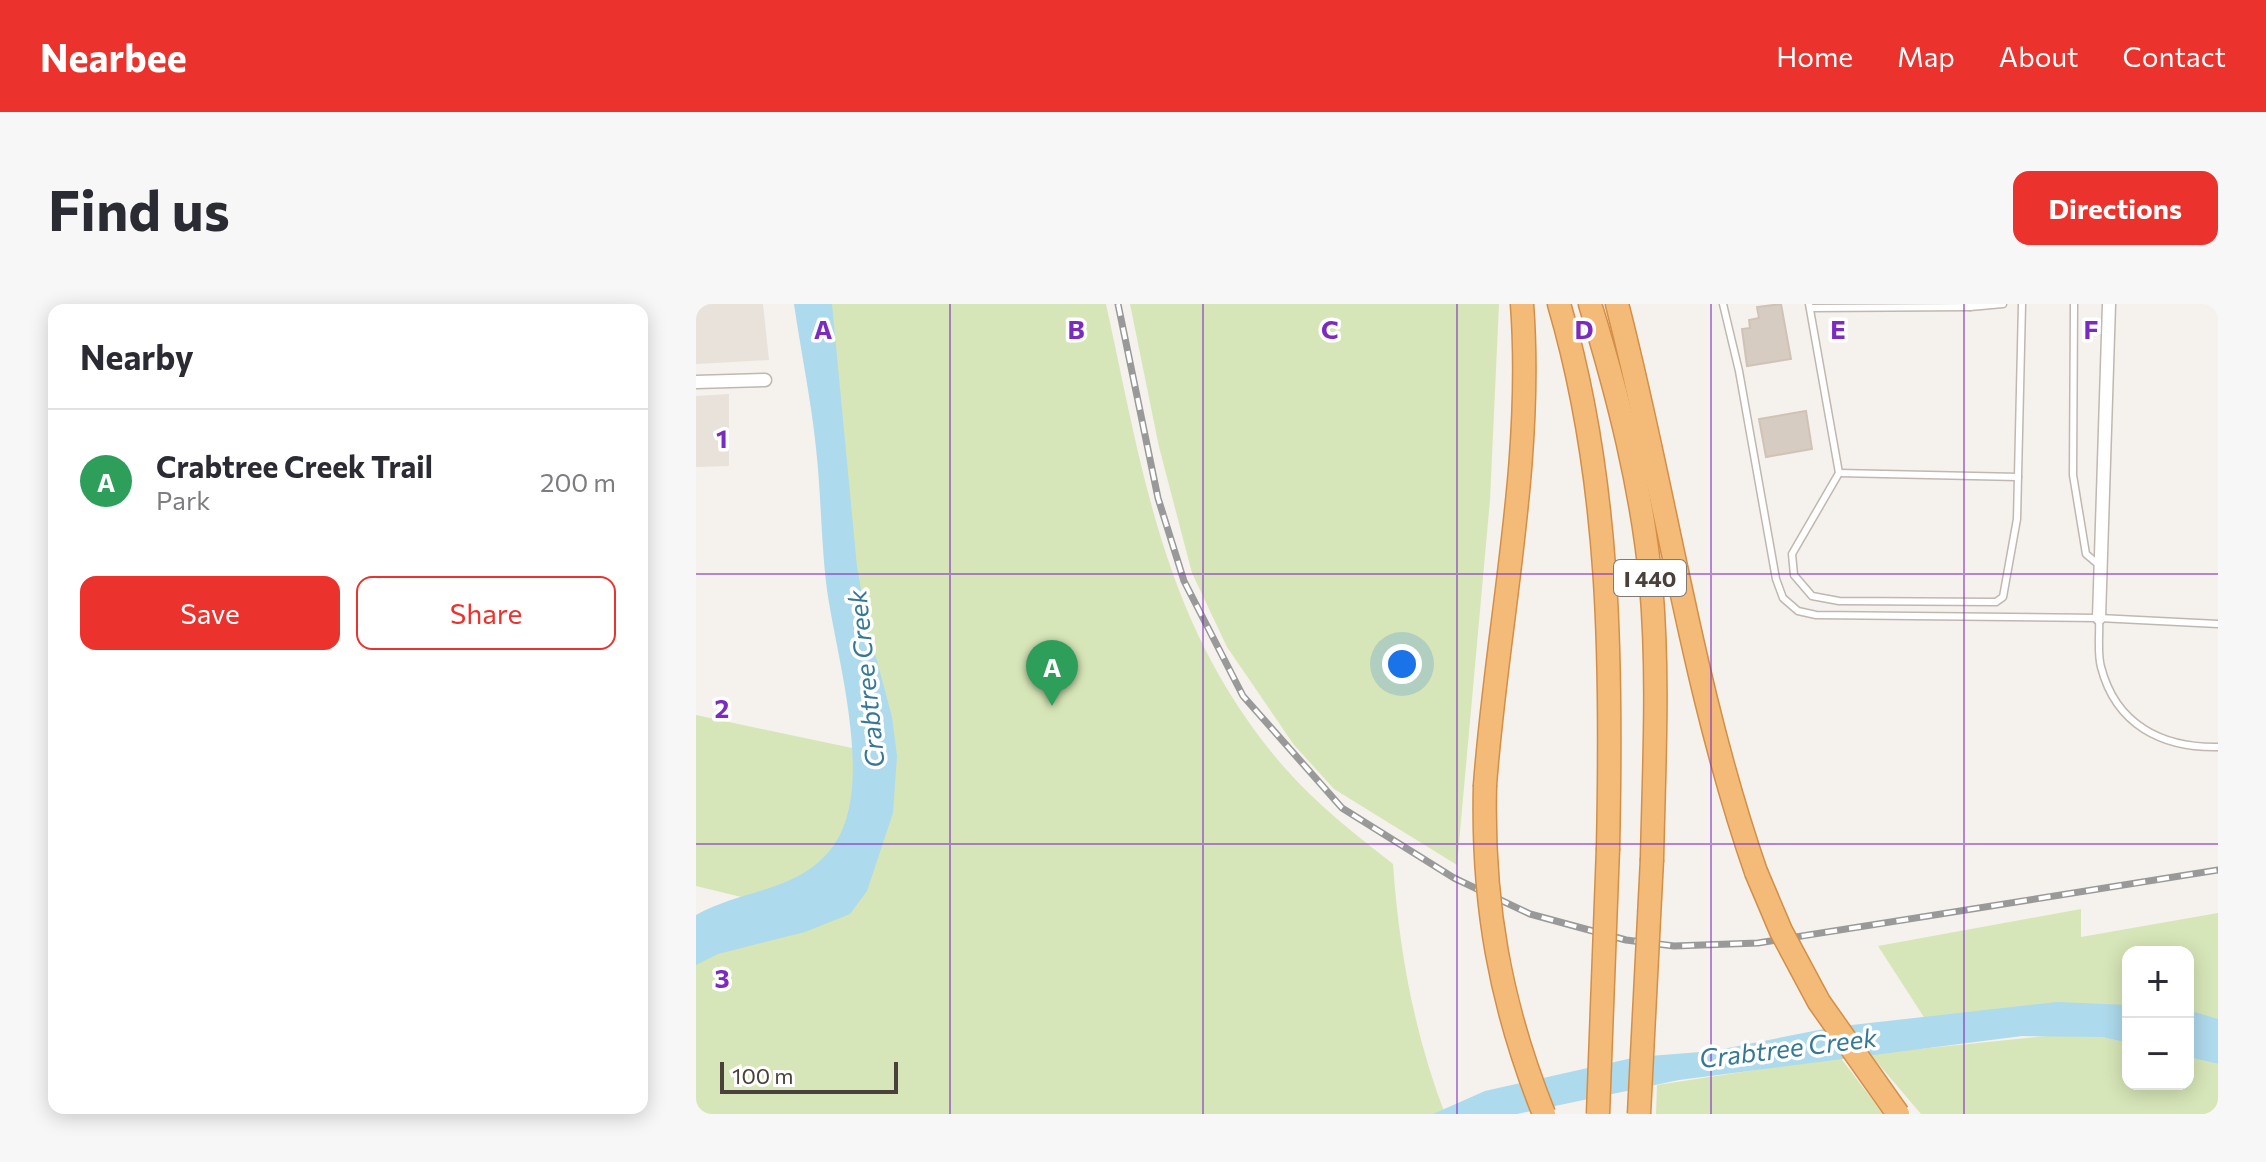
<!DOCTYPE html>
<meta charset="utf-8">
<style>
:root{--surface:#fff;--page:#f7f7f7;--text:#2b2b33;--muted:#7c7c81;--line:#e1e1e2;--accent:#eb322d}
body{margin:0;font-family:Commissioner,sans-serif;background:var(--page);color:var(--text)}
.controls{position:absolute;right:24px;bottom:24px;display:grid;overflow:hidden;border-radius:16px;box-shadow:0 4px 20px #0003}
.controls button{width:72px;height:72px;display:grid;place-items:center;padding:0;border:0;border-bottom:2px solid var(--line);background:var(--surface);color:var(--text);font:40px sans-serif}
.scale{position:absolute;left:24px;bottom:20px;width:178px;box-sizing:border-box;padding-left:8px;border:4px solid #49413a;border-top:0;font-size:22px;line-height:28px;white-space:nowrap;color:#49413a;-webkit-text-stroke:6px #fff;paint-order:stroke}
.you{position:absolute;left:706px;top:360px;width:28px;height:28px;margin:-20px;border:6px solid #fff;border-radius:50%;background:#1a73e8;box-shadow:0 0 0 12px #1a73e833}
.badge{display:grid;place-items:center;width:52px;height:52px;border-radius:50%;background:var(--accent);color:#fff;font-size:26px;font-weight:700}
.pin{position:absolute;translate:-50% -66px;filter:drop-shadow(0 2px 4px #0008)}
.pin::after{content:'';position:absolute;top:42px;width:28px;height:24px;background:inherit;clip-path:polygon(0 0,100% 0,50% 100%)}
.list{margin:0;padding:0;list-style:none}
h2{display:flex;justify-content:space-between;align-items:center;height:104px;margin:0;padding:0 32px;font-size:34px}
h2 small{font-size:26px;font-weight:400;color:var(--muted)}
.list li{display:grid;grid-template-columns:52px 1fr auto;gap:24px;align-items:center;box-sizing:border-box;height:144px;padding:0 32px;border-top:2px solid var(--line)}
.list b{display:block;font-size:30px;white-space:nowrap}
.list p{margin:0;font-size:26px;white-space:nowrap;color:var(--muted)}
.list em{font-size:26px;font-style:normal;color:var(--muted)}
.actions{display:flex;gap:16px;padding:24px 32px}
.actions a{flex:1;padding:18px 0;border:2px solid var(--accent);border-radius:16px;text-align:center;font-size:28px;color:var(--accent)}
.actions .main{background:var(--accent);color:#fff}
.map{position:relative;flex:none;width:1522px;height:810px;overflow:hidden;border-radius:16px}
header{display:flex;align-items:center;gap:48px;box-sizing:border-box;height:112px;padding:0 40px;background:var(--accent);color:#fff}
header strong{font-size:38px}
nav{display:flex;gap:44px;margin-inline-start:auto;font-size:28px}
.intro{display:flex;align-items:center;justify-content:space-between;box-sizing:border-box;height:192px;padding:0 48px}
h1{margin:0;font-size:56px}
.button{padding:20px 36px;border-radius:16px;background:var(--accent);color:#fff;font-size:28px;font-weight:700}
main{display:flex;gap:48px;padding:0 48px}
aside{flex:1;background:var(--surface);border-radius:16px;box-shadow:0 4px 20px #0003}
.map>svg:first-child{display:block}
.residential{fill:#e8e2da}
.green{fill:#d7e6b8}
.water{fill:#addaec}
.building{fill:#d6ccc2;stroke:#d0c3b6;stroke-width:2}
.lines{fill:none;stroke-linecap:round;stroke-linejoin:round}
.lane-casing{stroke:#c0b8af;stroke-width:9}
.street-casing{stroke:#c0b8af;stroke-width:15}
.highway-casing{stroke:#d38f47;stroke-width:25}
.lane{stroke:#fff;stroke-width:6}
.street{stroke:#fff;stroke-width:12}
.highway{stroke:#f4bb78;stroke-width:22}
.rail-casing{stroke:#999;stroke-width:7}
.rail{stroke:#fff;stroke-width:4;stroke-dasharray:12;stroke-linecap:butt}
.highway-bridge-casing{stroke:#d38f47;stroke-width:25;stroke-linecap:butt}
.highway-bridge{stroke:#f4bb78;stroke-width:22}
.grid{fill:none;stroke:#7b2cbf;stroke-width:2;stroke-opacity:0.55}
.labels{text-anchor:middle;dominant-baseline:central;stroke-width:7;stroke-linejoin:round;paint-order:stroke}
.shield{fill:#fff;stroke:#807a75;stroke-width:2}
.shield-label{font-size:22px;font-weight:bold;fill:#49413a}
.water-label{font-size:26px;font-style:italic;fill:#337996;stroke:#fff}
.grid-label{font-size:26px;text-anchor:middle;font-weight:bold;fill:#7b2cbf;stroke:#fff;stroke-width:7;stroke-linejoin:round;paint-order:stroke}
</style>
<header>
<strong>Nearbee</strong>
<nav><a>Home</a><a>Map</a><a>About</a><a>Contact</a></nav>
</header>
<div class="intro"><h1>Find us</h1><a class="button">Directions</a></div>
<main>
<aside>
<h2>Nearby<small></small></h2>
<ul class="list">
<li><span class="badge" style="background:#2e9e5b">A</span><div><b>Crabtree Creek Trail</b><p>Park</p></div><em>200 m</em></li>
</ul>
<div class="actions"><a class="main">Save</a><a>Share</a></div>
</aside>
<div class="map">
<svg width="1522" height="810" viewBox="0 0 1522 810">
<rect width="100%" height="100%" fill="#f5f1ec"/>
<g class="residential">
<polygon points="0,0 67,0 73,56 0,60"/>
<polygon points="33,90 33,162 0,163 0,92"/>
</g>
<g class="green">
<path d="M123,0H410C448,173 468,324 588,463C620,500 659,530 697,560C703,646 718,729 749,810H0V615L87,603L0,582V411L175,448Z"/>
<polygon points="434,0 803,0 794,196 761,561 638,485 598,441 531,343 496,269 463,143"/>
<polygon points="1385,605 1385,633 1522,609 1522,733 1492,722 1492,648 1432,648 1432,719 1233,721 1182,642"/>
<polygon points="1361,731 1406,733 1432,739 1432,780 1492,780 1492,753 1522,760 1522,810 1225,810 1174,750"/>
<polygon points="1144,753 1187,810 960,810 961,781"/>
</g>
<g class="water">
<path d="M98,0H136L161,263L171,319L196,413L201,452L197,509L171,587L154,610L109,628L22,650L0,661V611C46,585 105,588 138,541C181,479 138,347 130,278C125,234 125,189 120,144C115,96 105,48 98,0Z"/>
<polygon points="1361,698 1432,701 1432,739 1406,733 1326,732 983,776 821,810 737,810 789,787 941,753 1017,747 1138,723"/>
<polygon points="1492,706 1522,715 1522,760 1492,753"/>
</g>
<g class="building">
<polygon points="1085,0 1095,55 1051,62 1046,25 1054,24 1053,16 1063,14 1061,3"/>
<polygon points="1110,107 1116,145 1070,153 1063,115"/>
</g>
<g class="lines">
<g class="lane-casing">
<g id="lane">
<polyline points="1027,0 1043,67 1080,275 1087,294 1102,307 1120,311 1403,314 1522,320"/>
<polyline points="1113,0 1143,169 1096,250 1098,271 1116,292 1143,297 1300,298 1307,293 1321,215 1326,0"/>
<polyline points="1275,0 1274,3 1307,0"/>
<polyline points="1378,0 1377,171 1390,250 1403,261"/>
<polyline points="1114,4 1274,3"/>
<polyline points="1143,169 1322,173"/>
<path d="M1403,314C1404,330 1401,348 1405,363C1420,421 1466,444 1522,443"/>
</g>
</g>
<g class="street-casing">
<g id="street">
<polyline points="0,78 69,76"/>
<polyline points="1403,314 1413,0"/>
</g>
</g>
<g class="highway-casing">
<g id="highway">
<path d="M863,0C915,177 916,361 912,544"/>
<path d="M894,0C922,91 946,185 955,280C963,371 958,463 956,555"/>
<path d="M921,0C970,189 996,384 1060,568"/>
<path d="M789,481C801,320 838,161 826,0"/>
</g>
</g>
<use href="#lane" class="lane"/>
<use href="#street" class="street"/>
<use href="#highway" class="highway"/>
<g class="rail-casing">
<polyline id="rail" points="422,0 462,194 488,277 547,392 646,504 758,574 834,610 930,636 978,642 1062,639 1522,566"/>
</g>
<use href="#rail" class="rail"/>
<g class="highway-bridge-casing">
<g id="highway-bridge">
<path d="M789,481C786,599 804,700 848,810"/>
<polyline points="1060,568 1085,627 1123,698 1202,810"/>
<polyline points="902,810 912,544"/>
<polyline points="943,810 956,555"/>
</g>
</g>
<use href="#highway-bridge" class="highway-bridge"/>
</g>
<path class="grid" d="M254,0V810M507,0V810M761,0V810M1015,0V810M1268,0V810M0,270H1522M0,540H1522"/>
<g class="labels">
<rect class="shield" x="918" y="256" width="72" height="36" rx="6"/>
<g class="shield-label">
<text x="954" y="274">I 440</text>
</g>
<g class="water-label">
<text transform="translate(169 375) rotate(-96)">Crabtree Creek</text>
<text transform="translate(1092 743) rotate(-7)">Crabtree Creek</text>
</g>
</g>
<g class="grid-label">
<text x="127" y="35">A</text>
<text x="380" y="35">B</text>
<text x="634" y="35">C</text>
<text x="888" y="35">D</text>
<text x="1142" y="35">E</text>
<text x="1395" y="35">F</text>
<text x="26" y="144">1</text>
<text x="26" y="414">2</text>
<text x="26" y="684">3</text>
</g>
</svg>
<div class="controls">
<button>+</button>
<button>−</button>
</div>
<div class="scale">100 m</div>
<div class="you"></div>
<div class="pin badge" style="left:356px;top:402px;background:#2e9e5b">A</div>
</div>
</main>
